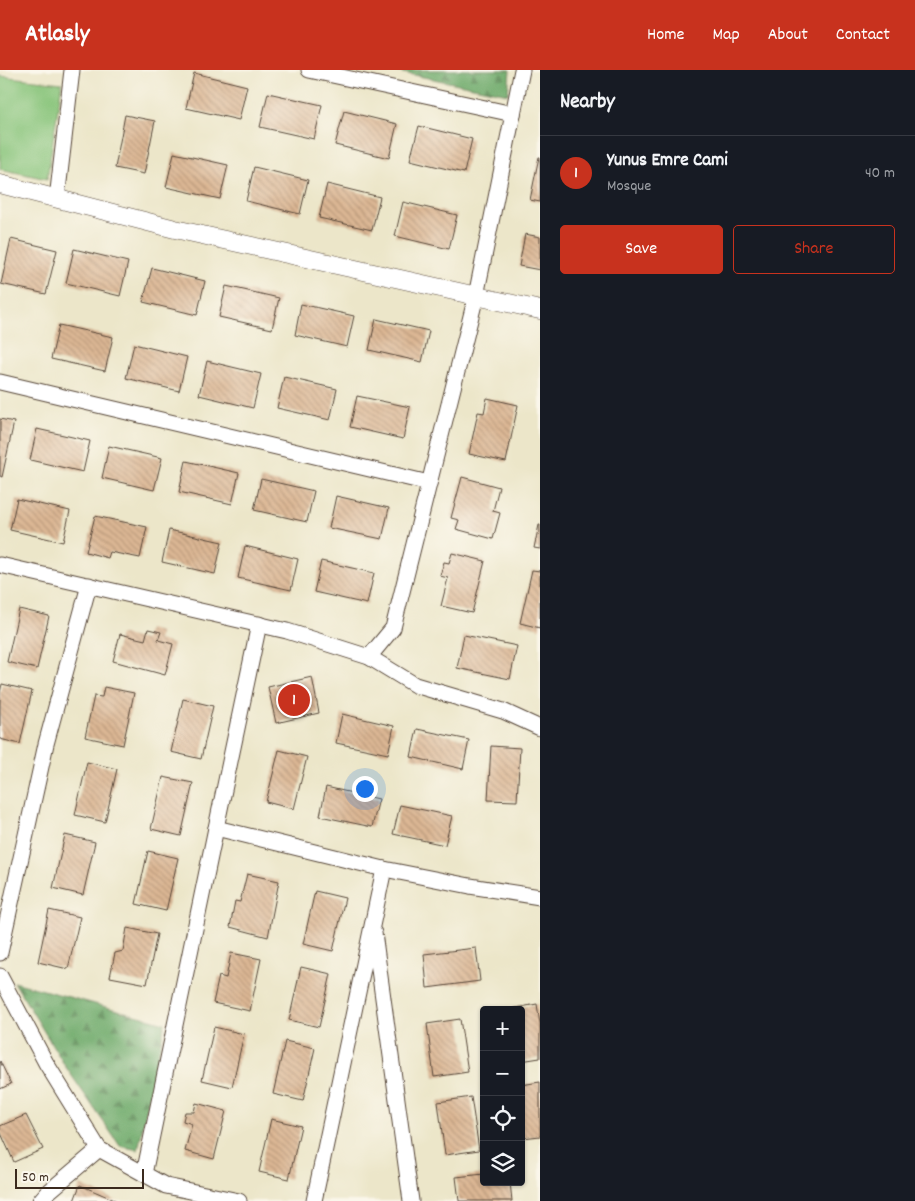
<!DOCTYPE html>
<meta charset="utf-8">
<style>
:root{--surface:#171b24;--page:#20242c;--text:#f1f3f6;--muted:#9ea1a6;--line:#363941;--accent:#c8321e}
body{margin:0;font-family:Dekko,sans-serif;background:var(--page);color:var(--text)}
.controls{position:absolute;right:15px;bottom:15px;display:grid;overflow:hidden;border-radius:5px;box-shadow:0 1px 4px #0004}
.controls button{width:45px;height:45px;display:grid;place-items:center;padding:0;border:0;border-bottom:1px solid var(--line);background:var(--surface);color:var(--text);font:25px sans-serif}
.scale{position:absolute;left:15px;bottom:12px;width:129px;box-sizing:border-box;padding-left:5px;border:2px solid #3b2a1e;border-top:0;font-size:14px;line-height:18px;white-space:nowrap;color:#3b2a1e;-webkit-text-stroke:4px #fbf7ec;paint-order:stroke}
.you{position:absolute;left:364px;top:718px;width:18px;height:18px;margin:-12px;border:4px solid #fff;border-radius:50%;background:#1a73e8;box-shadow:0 0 0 8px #1a73e833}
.badge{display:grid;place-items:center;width:32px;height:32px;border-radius:50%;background:var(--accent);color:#fff;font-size:16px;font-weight:700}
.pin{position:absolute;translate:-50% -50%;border:2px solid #fff;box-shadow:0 1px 5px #0006}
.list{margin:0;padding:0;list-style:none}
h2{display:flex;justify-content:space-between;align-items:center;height:65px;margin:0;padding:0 20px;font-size:21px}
h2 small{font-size:16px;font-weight:400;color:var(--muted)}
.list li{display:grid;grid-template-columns:32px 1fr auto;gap:15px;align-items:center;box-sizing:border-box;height:75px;padding:0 20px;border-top:1px solid var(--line)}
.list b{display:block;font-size:19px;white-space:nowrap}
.list p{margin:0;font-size:16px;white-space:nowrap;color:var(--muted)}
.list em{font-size:16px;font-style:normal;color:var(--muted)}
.actions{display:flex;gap:10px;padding:15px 20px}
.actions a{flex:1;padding:11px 0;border:1px solid var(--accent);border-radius:5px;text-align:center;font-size:18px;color:var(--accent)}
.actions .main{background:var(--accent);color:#fff}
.icon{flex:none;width:28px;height:28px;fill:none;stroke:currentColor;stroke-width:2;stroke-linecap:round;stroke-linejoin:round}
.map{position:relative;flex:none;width:540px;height:1131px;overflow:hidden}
header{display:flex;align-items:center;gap:30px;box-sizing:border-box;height:70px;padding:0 25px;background:var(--accent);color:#fff}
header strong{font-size:24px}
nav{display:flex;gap:28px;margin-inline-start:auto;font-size:18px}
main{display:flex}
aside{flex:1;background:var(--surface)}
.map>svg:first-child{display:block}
.grass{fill:#88c47a;stroke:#62774c}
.forest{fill:url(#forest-firs);stroke:#546a44}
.building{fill:url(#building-back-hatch)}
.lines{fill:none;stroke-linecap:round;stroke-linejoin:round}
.minor-casing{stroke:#564638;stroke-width:17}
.tertiary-casing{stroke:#564638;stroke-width:19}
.minor{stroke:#fff;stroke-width:15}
.tertiary{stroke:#fff;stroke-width:18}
</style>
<header>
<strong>Atlasly</strong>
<nav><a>Home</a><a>Map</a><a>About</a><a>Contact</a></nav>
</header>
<main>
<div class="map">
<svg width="540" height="1131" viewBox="0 0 540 1131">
<defs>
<pattern id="forest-firs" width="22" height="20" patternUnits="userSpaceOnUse" patternTransform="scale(1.25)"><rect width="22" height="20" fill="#6eaa6a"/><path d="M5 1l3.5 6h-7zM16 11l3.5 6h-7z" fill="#5c8b57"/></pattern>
<pattern id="building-back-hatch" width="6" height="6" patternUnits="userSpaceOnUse" patternTransform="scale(1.25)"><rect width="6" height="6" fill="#dcb794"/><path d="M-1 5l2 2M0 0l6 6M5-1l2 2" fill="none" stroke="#b49578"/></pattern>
</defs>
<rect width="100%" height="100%" fill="#fbf7ec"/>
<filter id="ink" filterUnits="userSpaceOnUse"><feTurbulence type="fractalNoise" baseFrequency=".02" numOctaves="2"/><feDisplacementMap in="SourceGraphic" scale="10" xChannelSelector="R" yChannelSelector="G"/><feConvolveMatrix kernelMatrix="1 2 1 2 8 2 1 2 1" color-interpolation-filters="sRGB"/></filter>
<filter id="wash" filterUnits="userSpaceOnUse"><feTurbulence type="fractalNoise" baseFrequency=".0096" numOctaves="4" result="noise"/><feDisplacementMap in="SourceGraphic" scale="20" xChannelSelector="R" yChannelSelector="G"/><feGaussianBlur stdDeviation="1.12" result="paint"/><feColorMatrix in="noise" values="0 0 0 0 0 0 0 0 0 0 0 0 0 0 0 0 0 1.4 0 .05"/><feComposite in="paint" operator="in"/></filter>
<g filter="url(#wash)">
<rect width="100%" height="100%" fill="#ece6c9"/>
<polygon class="grass" points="0,6 62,13 47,109 0,99"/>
<g class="forest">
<polygon points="388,0 510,0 508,24"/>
<polygon points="14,912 165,953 138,1080 120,1076 65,996"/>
</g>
<g id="blocks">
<g class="building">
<polygon points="194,3 247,16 239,50 186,38"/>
<polygon points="268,23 322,35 314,69 260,57"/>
<polygon points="344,41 397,54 389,88 335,75"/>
<polygon points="125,45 155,51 144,104 115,98"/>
<polygon points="419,56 472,69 464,103 410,90"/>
<polygon points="174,83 228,95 220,129 166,117"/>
<polygon points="539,87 540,87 540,132 530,130"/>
<polygon points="254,97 308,110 300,144 246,131"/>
<polygon points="327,114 380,127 372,160 319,148"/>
<polygon points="403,132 457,145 449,179 395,166"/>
<polygon points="525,164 540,167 540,200 519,196"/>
<polygon points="11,169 57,180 46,224 1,214"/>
<polygon points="74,179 128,192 120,226 66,213"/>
<polygon points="152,198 205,211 197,245 143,232"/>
<polygon points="226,216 279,228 272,259 219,247"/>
<polygon points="301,234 354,246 347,277 295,265"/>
<polygon points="376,249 429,261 422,292 369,280"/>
<polygon points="59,255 113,267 105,301 51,289"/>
<polygon points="134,274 187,287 179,321 126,308"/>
<polygon points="207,291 261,304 253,338 199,325"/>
<polygon points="284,307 337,319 330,350 277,338"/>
<polygon points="357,326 410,337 403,369 350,357"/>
<polygon points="487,328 518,335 506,392 469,384 478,342 484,343"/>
<polygon points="0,349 14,352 2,407 0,406"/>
<polygon points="37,359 90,371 83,402 30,390"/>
<polygon points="109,376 162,388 154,420 102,408"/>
<polygon points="186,391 239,403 232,434 179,422"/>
<polygon points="462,407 499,417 493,441 500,443 493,469 456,459 459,450 451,448"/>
<polygon points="261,409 314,421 307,452 254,440"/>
<polygon points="336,426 389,438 382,469 329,458"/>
<polygon points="17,429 70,441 63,472 10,460"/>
<polygon points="95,446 147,457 140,488 110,482 108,488 86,482"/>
<polygon points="539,455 540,455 540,479 534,478"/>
<polygon points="169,460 222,472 215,504 162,492"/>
<polygon points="245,476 298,489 291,520 238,508"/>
<polygon points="452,483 485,491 472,543 441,536 448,508 440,506 444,492 449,493"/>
<polygon points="321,491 374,503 367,534 314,522"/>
<polygon points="532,500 540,501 540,558 520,553"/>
<polygon points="19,539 49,546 37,599 7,592"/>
<polygon points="148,559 161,562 158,570 173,574 165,605 113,591 120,564 145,570"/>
<polygon points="464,565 517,576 510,609 457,598"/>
<polygon points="312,607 319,643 276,653 268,617"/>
<polygon points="2,614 32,621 20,674 0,669 0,623"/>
<polygon points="104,617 134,623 123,675 85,667 94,626 102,627"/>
<polygon points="183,629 213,636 201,689 171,682"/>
<polygon points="342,644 394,656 388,684 336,673"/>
<polygon points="417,659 469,670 463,699 411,687"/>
<polygon points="491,676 520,678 517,731 488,730"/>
<polygon points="279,680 307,687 294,739 266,732"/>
<polygon points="87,692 117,699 105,752 75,745"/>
<polygon points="163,707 193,713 181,766 151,759"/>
<polygon points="326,717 379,729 372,757 320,746"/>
<polygon points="400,735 452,746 445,775 393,764"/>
<polygon points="65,765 95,772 83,825 53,818"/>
<polygon points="148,781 178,788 166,841 136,834"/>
<polygon points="247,804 279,811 268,867 230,857 235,831 240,832"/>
<polygon points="315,821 345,828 333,881 303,874"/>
<polygon points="49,840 80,847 68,899 38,892"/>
<polygon points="127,858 157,864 147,914 110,907 115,883 123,881"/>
<polygon points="476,878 480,911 427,918 424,884"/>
<polygon points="231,883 261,889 250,941 213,933 219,906 226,908"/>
<polygon points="301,897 331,904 319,957 289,950"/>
<polygon points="537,934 540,954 540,988 521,991 521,940 510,940 510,939"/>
<polygon points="460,949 468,1002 434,1007 427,954"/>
<polygon points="214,957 244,964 232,1017 202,1010"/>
<polygon points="285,971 315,978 303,1031 273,1024"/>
<polygon points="0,991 11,1014 0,1019"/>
<polygon points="540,1012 540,1066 523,1068 521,1059 521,1015"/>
<polygon points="471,1027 479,1080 445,1085 438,1032"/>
<polygon points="196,1033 226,1041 214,1089 185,1081 192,1054 183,1051 185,1042 194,1042"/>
<polygon points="26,1045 43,1079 14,1092 0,1061 0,1056"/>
<polygon points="271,1049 301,1056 289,1109 259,1102"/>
<polygon points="484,1104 484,1112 510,1112 512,1131 459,1131 456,1107"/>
<polygon points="80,1115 117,1131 74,1131"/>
</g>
</g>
</g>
<g filter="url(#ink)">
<use href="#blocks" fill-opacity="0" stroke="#564638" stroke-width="1"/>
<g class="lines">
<g class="minor-casing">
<g id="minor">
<polyline points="309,0 513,44"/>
<polyline points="57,129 72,0"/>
<polyline points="0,312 429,413"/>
<polyline points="0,495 287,561 369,587 415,615 503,641 540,658"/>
<polyline points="369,587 393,558 476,226 522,0"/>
<polyline points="216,758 384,799 470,816 540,827"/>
<polyline points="374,863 411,1131"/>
<polyline points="0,883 46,674 89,515"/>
<polyline points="0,906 46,993 99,1079 166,1116 239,1131"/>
<polyline points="144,1104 216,758 259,554"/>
<polyline points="40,1131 46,1124 99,1079"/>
<polyline points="314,1131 384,799"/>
</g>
</g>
<g class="tertiary-casing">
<polyline id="tertiary" points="0,114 175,159 540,240"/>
</g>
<use href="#minor" class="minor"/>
<use href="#tertiary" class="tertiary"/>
</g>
</g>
</svg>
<div class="controls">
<button>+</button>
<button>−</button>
<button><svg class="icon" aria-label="locate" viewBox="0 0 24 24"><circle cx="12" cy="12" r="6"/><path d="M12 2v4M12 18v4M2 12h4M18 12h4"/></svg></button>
<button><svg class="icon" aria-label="layers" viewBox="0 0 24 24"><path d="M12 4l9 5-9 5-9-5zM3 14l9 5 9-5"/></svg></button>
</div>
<div class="scale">50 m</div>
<div class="you"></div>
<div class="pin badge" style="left:294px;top:630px">1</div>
</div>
<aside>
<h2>Nearby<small></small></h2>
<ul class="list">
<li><span class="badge">1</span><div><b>Yunus Emre Cami</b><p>Mosque</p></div><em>40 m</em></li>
</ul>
<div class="actions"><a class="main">Save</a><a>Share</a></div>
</aside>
</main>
